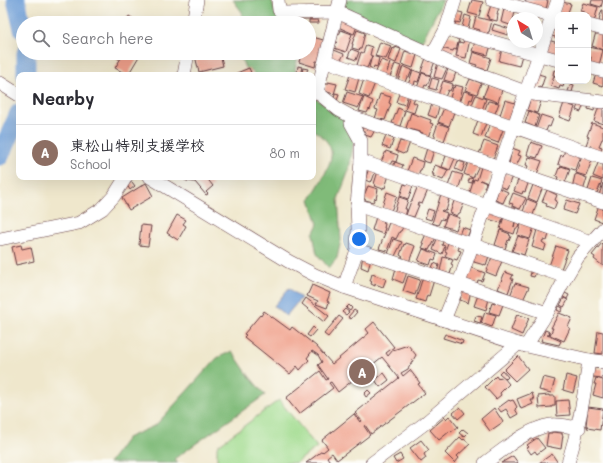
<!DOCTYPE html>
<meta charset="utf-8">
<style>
:root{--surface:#fff;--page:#f7f7f7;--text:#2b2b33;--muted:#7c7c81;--line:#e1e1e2;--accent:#c8321e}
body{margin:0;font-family:Mali,"Klee One",sans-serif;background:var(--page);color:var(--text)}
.controls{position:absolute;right:12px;top:12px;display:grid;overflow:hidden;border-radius:8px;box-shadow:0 4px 16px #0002}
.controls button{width:36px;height:36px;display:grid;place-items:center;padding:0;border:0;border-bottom:1px solid var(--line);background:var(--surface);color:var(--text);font:20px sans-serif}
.compass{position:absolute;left:507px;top:12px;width:36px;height:36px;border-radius:50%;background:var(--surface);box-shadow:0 4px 16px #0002;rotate:322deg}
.you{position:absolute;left:359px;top:239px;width:14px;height:14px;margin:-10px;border:3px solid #fff;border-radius:50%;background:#1a73e8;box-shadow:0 0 0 6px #1a73e833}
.badge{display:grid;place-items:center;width:26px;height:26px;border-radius:50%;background:var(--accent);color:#fff;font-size:13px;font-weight:700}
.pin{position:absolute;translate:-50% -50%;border:2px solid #fff;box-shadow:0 1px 4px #0006}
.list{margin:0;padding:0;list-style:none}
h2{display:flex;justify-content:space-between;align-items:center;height:52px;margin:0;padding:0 16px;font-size:17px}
h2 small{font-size:13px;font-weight:400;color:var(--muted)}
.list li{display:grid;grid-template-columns:26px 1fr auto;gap:12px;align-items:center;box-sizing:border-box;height:56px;padding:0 16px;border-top:1px solid var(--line)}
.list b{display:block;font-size:15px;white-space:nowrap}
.list p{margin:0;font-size:13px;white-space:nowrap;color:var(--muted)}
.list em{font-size:13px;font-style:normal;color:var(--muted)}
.icon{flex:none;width:22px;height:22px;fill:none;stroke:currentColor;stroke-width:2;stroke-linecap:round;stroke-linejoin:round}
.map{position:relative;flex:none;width:603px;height:463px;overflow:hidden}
.search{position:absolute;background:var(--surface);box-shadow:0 4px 16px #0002;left:16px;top:16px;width:300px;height:44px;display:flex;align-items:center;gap:10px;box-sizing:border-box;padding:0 14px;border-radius:22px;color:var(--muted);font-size:15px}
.panel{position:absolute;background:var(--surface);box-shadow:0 4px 16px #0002;left:16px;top:72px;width:300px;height:108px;border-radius:8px}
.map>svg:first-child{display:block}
.green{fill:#a0db8e;stroke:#757d5c}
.forest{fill:#80bb79;stroke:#656d52}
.water{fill:#6c9cd6;stroke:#5b5e80}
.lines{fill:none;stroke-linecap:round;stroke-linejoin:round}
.river{stroke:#6c9cd6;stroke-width:19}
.building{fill:#f0a08b}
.minor-casing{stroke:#633d43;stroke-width:14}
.minor{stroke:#fff;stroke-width:13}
</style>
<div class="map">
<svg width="603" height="463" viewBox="0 0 603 463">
<rect width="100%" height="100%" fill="#fdfcf7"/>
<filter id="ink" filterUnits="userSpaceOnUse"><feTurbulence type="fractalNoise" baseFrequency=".025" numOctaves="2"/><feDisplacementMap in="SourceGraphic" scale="8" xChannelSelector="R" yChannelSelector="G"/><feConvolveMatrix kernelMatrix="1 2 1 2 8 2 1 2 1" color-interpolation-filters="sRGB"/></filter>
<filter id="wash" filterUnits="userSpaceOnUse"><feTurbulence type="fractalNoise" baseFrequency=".012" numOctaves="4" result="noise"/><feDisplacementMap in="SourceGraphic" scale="16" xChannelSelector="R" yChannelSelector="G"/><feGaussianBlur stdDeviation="0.9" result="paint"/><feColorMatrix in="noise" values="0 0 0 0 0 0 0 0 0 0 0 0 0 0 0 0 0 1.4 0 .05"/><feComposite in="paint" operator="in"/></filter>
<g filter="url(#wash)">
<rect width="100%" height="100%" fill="#efe7cc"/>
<polygon class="green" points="279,400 317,447 296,463 217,463 217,446"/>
<g class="forest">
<polygon points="233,0 272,0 275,13 280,20 280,23 241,23 242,12"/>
<polygon points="342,0 443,0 421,43 344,7"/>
<polygon points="239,53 299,53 295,69 297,75 254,75 253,72 245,68"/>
<path d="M313,97L349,119L354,140L349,170L338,199L341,240L337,258L329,268L317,254L313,234L318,224L310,199C316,190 334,162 331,151C329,141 321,135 313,130Z"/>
<polygon points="232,351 249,376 265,395 174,459 178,463 109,463 127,438 156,425 217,358"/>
</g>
<polygon class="water" points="289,288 301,298 286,316 274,306"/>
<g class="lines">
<g class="river">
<polyline points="16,0 23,29"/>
<polyline points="26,53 26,75"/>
<polyline points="0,156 19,113"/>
</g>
</g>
<g id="blocks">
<g class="building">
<polygon points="472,0 483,2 479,16 468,13"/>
<polygon points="526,0 548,0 546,10 525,5"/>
<polygon points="592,0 603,0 601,7 591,4"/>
<polygon points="562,2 571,4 567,15 558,14"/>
<polygon points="583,3 598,7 594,22 588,20 588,15 584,15 585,12 580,11"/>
<polygon points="491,5 499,7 497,14 498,14 497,21 488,19 489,17 487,17"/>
<polygon points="504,9 515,12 513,20 513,26 501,22"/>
<polygon points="602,10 603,10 603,25 599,23 600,19 599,19"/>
<polygon points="455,11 463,13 460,23 456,22 455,24 451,23"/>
<polygon points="519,11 533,15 532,18 518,18"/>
<polygon points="465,15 471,17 468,29 462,27"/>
<polygon points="129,16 140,23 125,23"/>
<polygon points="476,17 492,21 489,32 488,32 487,34 479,32 480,30 473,28"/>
<polygon points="341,18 357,26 354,34 338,27"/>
<polygon points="558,19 558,38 552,36"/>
<polygon points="309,20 318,20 319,23 309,23"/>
<polygon points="494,24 510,29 508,35 492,30"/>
<polygon points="341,30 352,34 346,52 334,48 337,41 335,40 337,34 339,35"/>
<polygon points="357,30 365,33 361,49 360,49 359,50 352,48 353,44 352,44"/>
<polygon points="596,32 603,34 603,50 592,46"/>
<polygon points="446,35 456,37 456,39 459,39 456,50 454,49 453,51 441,48"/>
<polygon points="309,36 327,41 321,62 316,61 315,67 299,62 301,54 309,53"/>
<polygon points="465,38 470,39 466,58 456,56 459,42 463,43"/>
<polygon points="548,40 558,43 556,56 544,53"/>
<polygon points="380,42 391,46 386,59 375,56"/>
<polygon points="475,42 491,45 488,55 472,51"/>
<polygon points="366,45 372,47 370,55 372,56 367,68 357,65 361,52 363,53"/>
<polygon points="395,47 401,49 396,63 388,60 392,48 395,49"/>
<polygon points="589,47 603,50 599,65 590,63 591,57 588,57"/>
<polygon points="351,49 359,52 356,60 348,57"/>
<polygon points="502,49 522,55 519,66 499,61"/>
<polygon points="334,50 344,54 340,62 331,57"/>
<polygon points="405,51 417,55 413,68 401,64"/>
<polygon points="473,52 491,58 487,70 476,67 477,65 470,63"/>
<polygon points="113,53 123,53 119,59 112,55"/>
<polygon points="124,53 141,53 128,75 115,68"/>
<polygon points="208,53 220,53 223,66 199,72 195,56"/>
<polygon points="372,56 379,58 377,67 374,66 373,69 369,67"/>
<polygon points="426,58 435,61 430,75 421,72"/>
<polygon points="381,60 390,63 385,78 375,74"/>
<polygon points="438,63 447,68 442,79 434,77"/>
<polygon points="395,64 401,66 396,80 390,77"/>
<polygon points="298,66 302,67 301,71 302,72 303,68 308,69 305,75 297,73"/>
<polygon points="403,66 412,70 409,77 407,77 405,82 398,80"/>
<polygon points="249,68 252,75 232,75"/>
<polygon points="448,69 456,72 453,81 452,81 451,82 444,80"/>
<polygon points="413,70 421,73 418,82 415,81 414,87 408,85"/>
<polygon points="554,70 558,71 558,76 553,75"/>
<polygon points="422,73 431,76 427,86 425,85 423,90 417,88"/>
<polygon points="535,73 545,76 541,88 539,87 538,89 532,87"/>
<polygon points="596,74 603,75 603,86 593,83"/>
<polygon points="350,75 359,78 355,92 345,89"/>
<polygon points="554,76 558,77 558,81 565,81 563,87 560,86 559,89 551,86"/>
<polygon points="432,78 439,80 436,90 429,88"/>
<polygon points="364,79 375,83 369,98 359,94"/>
<polygon points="470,79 481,83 477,94 465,90"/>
<polygon points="443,81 453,84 450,91 448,90 445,97 438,95"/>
<polygon points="328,82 337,84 334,94 324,91 326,84 328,84"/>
<polygon points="571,84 574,85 572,92 568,91"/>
<polygon points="455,85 463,87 459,101 450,98 453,87 454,88"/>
<polygon points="488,85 502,90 498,102 483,97"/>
<polygon points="400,91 408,94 405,105 396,102"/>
<polygon points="464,91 474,94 472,100 470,99 468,106 460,103"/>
<polygon points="347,92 363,97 358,108 343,103"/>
<polygon points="335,93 339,94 337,101 334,99"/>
<polygon points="380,94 391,97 389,103 391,104 385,120 375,118 378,110 375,109"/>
<polygon points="410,95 415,97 413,102 417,104 414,113 405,110"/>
<polygon points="476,95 486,99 482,110 471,107"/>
<polygon points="364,97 373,101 370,110 369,109 367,113 359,111"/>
<polygon points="533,99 541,101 537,113 527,110 530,100 533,101"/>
<polygon points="505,100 515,103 510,119 499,118"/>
<polygon points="488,101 499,103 494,116 484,112"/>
<polygon points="579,102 584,104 581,112 576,110"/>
<polygon points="564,103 575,107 570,121 559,117"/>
<polygon points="432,104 439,107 436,118 428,115"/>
<polygon points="589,104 595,106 594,111 588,109"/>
<polygon points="599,106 603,107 603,124 594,121"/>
<polygon points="398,108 405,111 400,126 392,123"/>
<polygon points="444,108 454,112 449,126 438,122"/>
<polygon points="529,111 539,115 535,127 525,123"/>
<polygon points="411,113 431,120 430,123 433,124 428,137 422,135 423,133 406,128"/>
<polygon points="541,115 553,119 550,127 548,126 546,131 536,129"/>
<polygon points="478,120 486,123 481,137 473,134"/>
<polygon points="438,123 449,127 444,141 435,138 435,136 434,135"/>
<polygon points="490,123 504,127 498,143 485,138"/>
<polygon points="592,123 603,127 603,139 602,139 599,146 602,147 600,155 589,151 591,146 586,145 589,137 587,136"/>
<polygon points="362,125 375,130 371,137 365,135 366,132 362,130 363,128 361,127"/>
<polygon points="386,136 394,139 390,149 382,146"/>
<polygon points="404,140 410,142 406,153 404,153 403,154 396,151 400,141 404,142"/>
<polygon points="484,141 498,146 493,159 479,154"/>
<polygon points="531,142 542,146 537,158 527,155"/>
<polygon points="428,145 435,147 430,163 423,161"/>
<polygon points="512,148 520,151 518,155 521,156 516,166 509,164"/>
<polygon points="565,150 580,155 575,170 558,164 561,155 563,156"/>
<polygon points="386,151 398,155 396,162 392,161 390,165 381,162"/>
<polygon points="447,153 456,156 450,170 442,167"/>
<polygon points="582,155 592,160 586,176 576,173"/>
<polygon points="529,157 542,161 537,174 526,171 528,166 526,165"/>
<polygon points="412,158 423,162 421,170 420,170 418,175 407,171"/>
<polygon points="469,159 480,163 473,178 464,174"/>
<polygon points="458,161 465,163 462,172 455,169"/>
<polygon points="395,162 403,165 400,172 393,167"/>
<polygon points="598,163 603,165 603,180 593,176"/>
<polygon points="435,165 448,170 443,180 433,176 434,174 432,174"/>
<polygon points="561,166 570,169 565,183 557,180 558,177 556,176 559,168 560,169"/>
<polygon points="481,167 493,169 488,183 480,180 486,183 484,188 486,188 482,198 469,195 474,179 477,180"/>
<polygon points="369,168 376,170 372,181 371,181 370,182 365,180"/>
<polygon points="378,171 389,175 385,188 383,187 383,189 375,186 376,185 374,184"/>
<polygon points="453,172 463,175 458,190 448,186"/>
<polygon points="504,173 512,176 507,189 498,186"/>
<polygon points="577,174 587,178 583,191 572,188 575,175"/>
<polygon points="179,177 206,177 213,186 206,192 208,194 206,195 195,182 187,181"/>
<polygon points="519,177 529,181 525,192 523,191 522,194 514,191"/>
<polygon points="470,178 473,179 472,183 468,182"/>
<polygon points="592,178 602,181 597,193 588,190"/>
<polygon points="132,182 135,186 130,190 127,185"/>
<polygon points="146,183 153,196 129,210 122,198"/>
<polygon points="603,183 603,196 599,195"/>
<polygon points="404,184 407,185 408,184 413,186 408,199 400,196"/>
<polygon points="533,185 542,189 537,202 528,198"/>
<polygon points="368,186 378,189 376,199 375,198 373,202 365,200 365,199 363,198"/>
<polygon points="419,187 428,190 422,204 418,203 417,205 419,205 414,217 406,215 411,201 412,201 417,188 419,188"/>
<polygon points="499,188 508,192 503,203 495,200"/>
<polygon points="547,190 557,195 555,200 557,201 554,209 546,206 547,204 542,202"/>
<polygon points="387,192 397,196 391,211 382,207"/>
<polygon points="513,193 526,198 520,209 512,206 513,204 509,203"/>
<polygon points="441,194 449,197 448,201 449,201 446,211 442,210 441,211 447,213 445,220 441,219 438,225 432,223"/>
<polygon points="399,197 408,200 405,209 407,209 405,217 394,213"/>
<polygon points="455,198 464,203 460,213 459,213 457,216 450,213"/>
<polygon points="527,199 537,203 532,218 522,215"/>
<polygon points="567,200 579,204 575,214 563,210"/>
<polygon points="599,205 603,206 602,222 594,219"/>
<polygon points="428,209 434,211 431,220 425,218"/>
<polygon points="491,210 504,215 501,223 488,219"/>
<polygon points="448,214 460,218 456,230 443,226"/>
<polygon points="177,215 186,220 183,224 186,226 178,240 167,233"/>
<polygon points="376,217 384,220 383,223 385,224 384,228 385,228 383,234 372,230"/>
<polygon points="504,217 515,221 514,227 516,219 521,221 518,228 516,228 514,234 500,229"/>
<polygon points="390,220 404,225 401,231 400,231 396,239 392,237 387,251 379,249"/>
<polygon points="522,222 534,227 530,239 517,235"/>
<polygon points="141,225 151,226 148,246 139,245"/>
<polygon points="462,227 470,230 467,238 459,235"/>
<polygon points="500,230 510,234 509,235 511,236 509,241 508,240 505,249 495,245"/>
<polygon points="537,230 549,234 547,241 543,240 542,242 546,245 544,251 532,247"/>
<polygon points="426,234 436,237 432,246 431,246 429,250 422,248 424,244 422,243"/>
<polygon points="438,236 444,238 442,245 445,246 442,254 433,250"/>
<polygon points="518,236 529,240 524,255 512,251"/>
<polygon points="393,239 402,242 395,256 388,254"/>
<polygon points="449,240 460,245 458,250 461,251 457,260 445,256 447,252 445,251"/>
<polygon points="406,243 415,246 409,262 402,260 403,257 400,255 404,244 405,245"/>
<polygon points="602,243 603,244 603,266 594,259 595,257 592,255"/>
<polygon points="21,245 22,249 31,247 34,261 16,265 12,247"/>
<polygon points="556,246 568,250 561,269 549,266"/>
<polygon points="423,249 437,254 435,260 432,259 430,265 418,261"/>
<polygon points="475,249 489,256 486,265 484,264 484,265 474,262 474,261 472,260"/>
<polygon points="363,255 371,259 368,270 361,267"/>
<polygon points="443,257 453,260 451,264 453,265 450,274 440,271"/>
<polygon points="492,257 502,261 496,276 486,272"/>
<polygon points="434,263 439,265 437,272 431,270"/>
<polygon points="469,267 485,273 482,281 478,280 477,284 465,280"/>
<polygon points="396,268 407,272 403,283 393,279"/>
<polygon points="532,269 537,270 534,277 530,276"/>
<polygon points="505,272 513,275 511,279 513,279 508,293 498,289"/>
<polygon points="372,274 386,279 383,287 375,284 375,286 371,284 372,281 370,281"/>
<polygon points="408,276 420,280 415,295 403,291"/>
<polygon points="423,277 434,280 429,296 427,295 425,302 416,299"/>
<polygon points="515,283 529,287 523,300 510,296"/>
<polygon points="312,285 330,293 327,301 329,302 327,308 316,304 318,301 307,296"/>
<polygon points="464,289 471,291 468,303 460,300 461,297 459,297"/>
<polygon points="565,293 569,295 567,299 563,297"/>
<polygon points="478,295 489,299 486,310 474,306"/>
<polygon points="306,298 329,316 324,322 302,304"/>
<polygon points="564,298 568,300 564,307 560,305"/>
<polygon points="496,300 504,302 499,315 489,312 492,303 495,304"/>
<polygon points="349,305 352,308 350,311 346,308"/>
<polygon points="559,306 563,308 561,312 557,310"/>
<polygon points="345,309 349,312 346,315 342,312"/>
<polygon points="354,310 357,312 351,319 348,317"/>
<polygon points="264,311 290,330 292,327 316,346 332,364 369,333 366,329 374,322 394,347 386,353 388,356 393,350 408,345 416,355 408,369 401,373 403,376 410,370 420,383 418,384 425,393 371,434 365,425 364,426 370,435 337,460 332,453 327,457 331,463 306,463 322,451 323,452 328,448 322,440 354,414 360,422 362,421 355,413 399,378 382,357 338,392 331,382 329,383 333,388 299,414 286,398 320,371 326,380 328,379 318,365 322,362 318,355 312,351 307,358 309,360 300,370 297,366 290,374 244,337 246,335 244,334 260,315 261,316"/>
<polygon points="485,312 496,315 492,327 481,323"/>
<polygon points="559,313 572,318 568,327 570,328 564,341 550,335 553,328 551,328"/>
<polygon points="517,314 529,318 522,335 511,330"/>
<polygon points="339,316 343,319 328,337 324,334"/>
<polygon points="476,316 482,317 480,323 474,321"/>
<polygon points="313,327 316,330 310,337 307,335"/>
<polygon points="545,330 550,332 549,335 547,335 561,341 559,345 541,341"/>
<polygon points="598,331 603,332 603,354 595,353"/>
<polygon points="445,334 463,341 462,344 443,338"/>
<polygon points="518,356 528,369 515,381 504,370"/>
<polygon points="594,368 603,369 603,378 593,377"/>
<polygon points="502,370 508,377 506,379 499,373"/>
<polygon points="384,373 389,380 380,387 375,380"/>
<polygon points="566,375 577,378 573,393 563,390"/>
<polygon points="496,376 498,379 500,377 503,379 504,378 509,384 500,393 501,395 496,399 485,387"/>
<polygon points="543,377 555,380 551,393 539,390"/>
<polygon points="596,378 603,380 603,398 593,395 596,384 594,384"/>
<polygon points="368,390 371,393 366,397 364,394"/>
<polygon points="532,393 534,400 531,400 533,404 521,409 517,399"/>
<polygon points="549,395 549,396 555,396 555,406 552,406 552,407 539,408 538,396"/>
<polygon points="509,400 510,401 513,400 517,407 515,409 518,414 511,418 506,409 501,412 498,408"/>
<polygon points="568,400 570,415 557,416 556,401"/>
<polygon points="460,407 465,413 458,419 453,413"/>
<polygon points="588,407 603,409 600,430 587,428 588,426 586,426"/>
<polygon points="494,408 503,422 490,431 481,419"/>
<polygon points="449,416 458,427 451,432 450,431 439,440 430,430 445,417 446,419"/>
<polygon points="463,429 468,433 464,437 459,433"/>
<polygon points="552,432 562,433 562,435 563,435 561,449 546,446 548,433 552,433"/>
<polygon points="460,437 463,440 464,439 470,444 457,456 459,458 455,463 445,453"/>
<polygon points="537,438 545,448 537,454 535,451 531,454 527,448 529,447 527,445"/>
<polygon points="421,440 429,450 424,454 426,458 421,462 410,448"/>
<polygon points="400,454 403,459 396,463 393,458"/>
<polygon points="552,454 558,463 539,463"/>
<polygon points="513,456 518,463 501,463"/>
</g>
</g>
</g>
<g filter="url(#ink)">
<use href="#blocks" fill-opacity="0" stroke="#633d43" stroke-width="1"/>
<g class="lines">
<g class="minor-casing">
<g id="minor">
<polyline points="278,0 279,10 283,13 337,12 340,0"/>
<polyline points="492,0 558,18"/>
<polyline points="193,23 197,0"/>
<polyline points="588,25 603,29"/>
<polyline points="446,29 558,60"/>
<polyline points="432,55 446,29 455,0"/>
<polyline points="326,61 603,158"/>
<polyline points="588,67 603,71"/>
<polyline points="184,75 188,53"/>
<polyline points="0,83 19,95"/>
<polyline points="603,102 532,94 526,92 468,71 337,12 317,92 339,110 352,117 603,202"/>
<polyline points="361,161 591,242"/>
<polyline points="150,177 288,261 315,275 344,287 518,344 589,360 603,362"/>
<polyline points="357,205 566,277"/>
<polyline points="0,239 79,223 102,209 114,196 126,177"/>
<polyline points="357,250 547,313"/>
<polyline points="344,287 357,250 358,229 357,205 361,161 361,141 351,123 352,117"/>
<polyline points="444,320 459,283 558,0"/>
<polyline points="526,346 547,313 566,277 578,257 603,229"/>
<polyline points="372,463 424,424 518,344"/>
<path d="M485,463C505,449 526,429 551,425C560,424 570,427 579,428"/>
<path d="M568,463C579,428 584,397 589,360"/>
</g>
</g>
<use href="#minor" class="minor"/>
</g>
</g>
</svg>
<div class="controls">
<button>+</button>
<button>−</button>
</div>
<svg class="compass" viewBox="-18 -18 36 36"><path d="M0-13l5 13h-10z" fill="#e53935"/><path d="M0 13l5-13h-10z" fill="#7c7c81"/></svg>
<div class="you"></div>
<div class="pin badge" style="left:362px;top:372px;background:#8d6e63">A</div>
<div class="search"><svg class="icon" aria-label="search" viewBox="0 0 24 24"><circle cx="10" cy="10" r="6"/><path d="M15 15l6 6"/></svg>Search here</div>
<section class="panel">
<h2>Nearby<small></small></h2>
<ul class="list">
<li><span class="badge" style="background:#8d6e63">A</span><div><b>東松山特別支援学校</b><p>School</p></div><em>80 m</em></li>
</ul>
</section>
</div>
